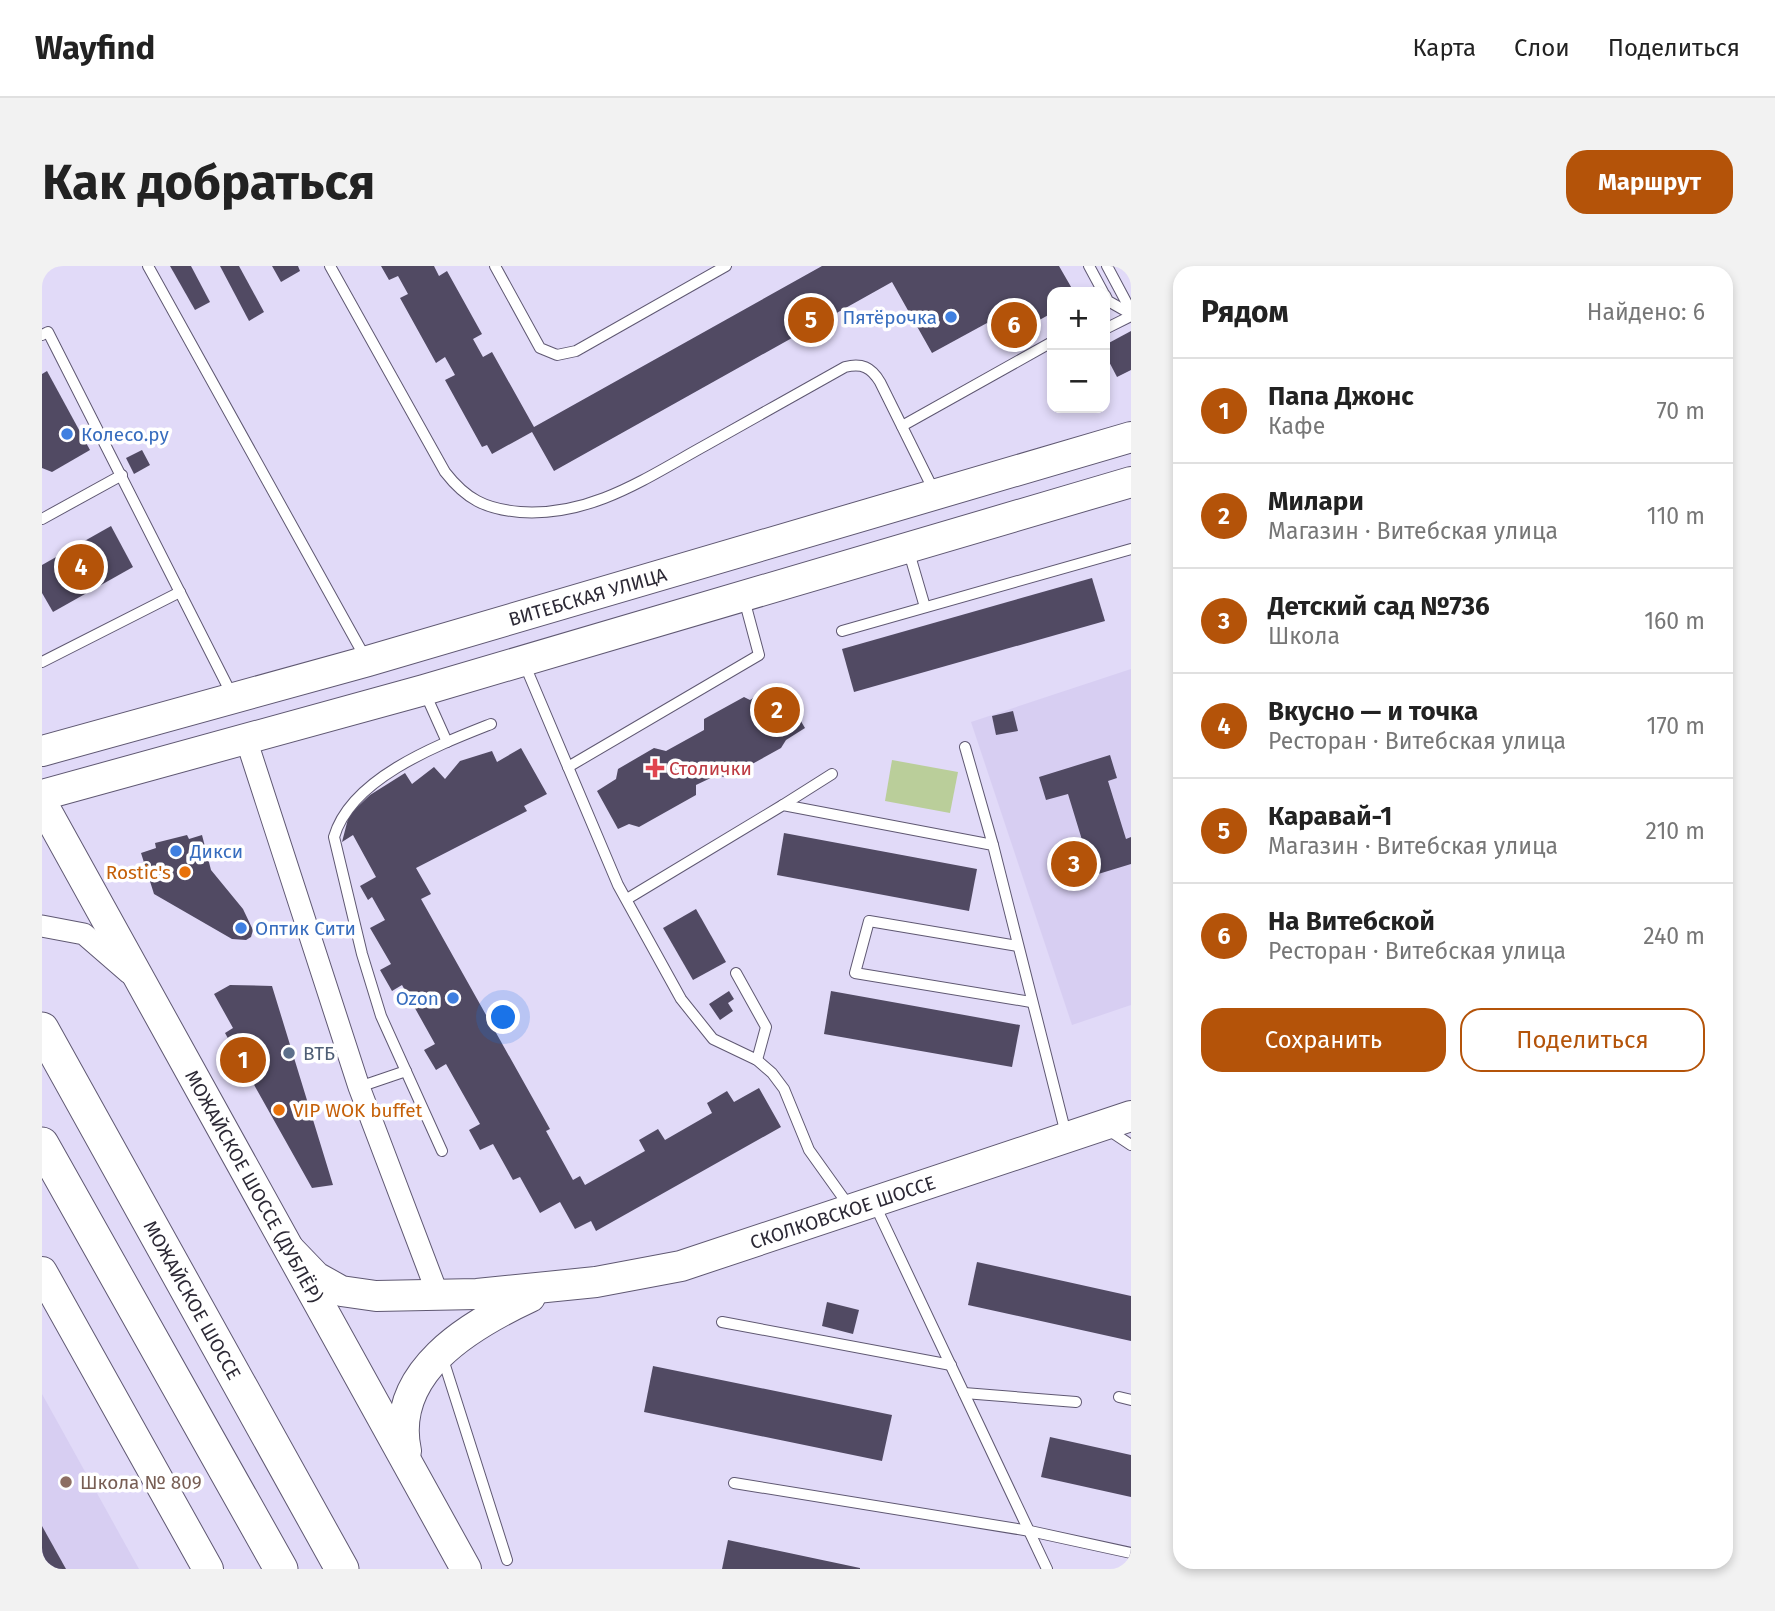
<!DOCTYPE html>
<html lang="ru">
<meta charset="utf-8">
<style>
:root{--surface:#fff;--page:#f2f2f2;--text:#222;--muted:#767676;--line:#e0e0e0;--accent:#b45309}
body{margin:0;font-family:"Fira Sans",sans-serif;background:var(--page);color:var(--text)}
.controls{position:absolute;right:21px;top:21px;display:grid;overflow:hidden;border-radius:14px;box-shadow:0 4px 10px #0003}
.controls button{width:63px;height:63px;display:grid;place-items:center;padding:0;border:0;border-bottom:2px solid var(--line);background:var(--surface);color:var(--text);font:35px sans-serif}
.you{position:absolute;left:462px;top:752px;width:24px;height:24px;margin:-18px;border:5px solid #fff;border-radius:50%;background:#1a73e8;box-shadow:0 0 0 10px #1a73e833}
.badge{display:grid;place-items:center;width:46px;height:46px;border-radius:50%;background:var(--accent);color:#fff;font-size:23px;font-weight:700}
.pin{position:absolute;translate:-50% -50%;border:4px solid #fff;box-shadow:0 2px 7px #0006}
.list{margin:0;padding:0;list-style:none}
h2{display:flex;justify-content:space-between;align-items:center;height:91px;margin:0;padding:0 28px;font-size:30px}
h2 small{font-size:23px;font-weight:400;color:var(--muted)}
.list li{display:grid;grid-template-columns:46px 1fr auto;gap:21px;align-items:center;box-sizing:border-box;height:105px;padding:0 28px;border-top:2px solid var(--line)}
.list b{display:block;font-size:26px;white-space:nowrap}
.list p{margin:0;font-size:23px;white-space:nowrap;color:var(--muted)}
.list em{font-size:23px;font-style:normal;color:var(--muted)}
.actions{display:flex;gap:14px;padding:21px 28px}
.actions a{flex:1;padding:16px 0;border:2px solid var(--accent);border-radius:21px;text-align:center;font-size:24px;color:var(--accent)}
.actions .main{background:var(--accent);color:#fff}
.map{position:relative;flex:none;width:1089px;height:1303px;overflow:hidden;border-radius:21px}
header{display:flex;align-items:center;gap:42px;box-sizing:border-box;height:98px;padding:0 35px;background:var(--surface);border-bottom:2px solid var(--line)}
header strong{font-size:33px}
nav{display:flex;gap:38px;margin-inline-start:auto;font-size:24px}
.intro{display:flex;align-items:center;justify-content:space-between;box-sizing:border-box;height:168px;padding:0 42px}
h1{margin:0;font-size:49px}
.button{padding:18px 32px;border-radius:21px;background:var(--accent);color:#fff;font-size:24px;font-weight:700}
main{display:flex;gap:42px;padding:0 42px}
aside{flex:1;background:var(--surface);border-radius:21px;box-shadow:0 4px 10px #0003}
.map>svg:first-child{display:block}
.built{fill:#d7cef2}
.green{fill:#bace9a}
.building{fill:#514a63}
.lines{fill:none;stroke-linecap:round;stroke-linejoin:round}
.lane-casing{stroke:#5f5872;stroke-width:12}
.street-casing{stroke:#5f5872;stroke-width:23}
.secondary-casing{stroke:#5f5872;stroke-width:32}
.primary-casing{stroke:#5f5872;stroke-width:35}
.lane{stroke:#fff;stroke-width:10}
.street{stroke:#fff;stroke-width:21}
.secondary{stroke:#fff;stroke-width:30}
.primary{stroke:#fff;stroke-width:33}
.shop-dot{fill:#3f7fe0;stroke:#fff;stroke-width:2.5}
.health-dot{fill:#e0444e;stroke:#fff;stroke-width:2.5}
.food-dot{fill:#e8710a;stroke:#fff;stroke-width:2.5}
.service-dot{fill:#5c6f8a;stroke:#fff;stroke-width:2.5}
.education-dot{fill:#8d6e63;stroke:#fff;stroke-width:2.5}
.labels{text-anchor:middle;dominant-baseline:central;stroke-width:7;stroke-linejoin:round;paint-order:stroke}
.shop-label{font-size:19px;fill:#366cbe;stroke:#fff;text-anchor:start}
.street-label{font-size:19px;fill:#2c2935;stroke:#fff}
.health-label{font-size:19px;fill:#be3a42;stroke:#fff;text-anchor:start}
.food-label{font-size:19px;fill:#c56008;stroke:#fff;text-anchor:end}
.service-label{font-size:19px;fill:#4e5e75;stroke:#fff;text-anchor:start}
.education-label{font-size:19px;fill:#785e54;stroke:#fff;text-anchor:start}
</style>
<header>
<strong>Wayfind</strong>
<nav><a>Карта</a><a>Слои</a><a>Поделиться</a></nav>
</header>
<div class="intro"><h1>Как добраться</h1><a class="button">Маршрут</a></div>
<main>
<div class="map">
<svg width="1089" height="1303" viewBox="0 0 1089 1303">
<rect width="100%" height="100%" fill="#e1daf8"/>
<g class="built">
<polygon points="1089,403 1089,739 1030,759 929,456"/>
<polygon points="0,1128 97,1303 0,1303"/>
</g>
<polygon class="green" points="850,494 916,506 908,547 843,535"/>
<g class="building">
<polygon points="128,0 149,0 168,36 153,44"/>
<polygon points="178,0 197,0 222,46 207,55"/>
<polygon points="230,0 256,0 258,5 239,16"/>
<polygon points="339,0 392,0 397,10 405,5 440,68 431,73 441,91 450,86 492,161 780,0 1017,0 1032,26 1010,26 1010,47 956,77 945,57 890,87 850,16 512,205 490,166 450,188 445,179 440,181 403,114 413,109 403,91 394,97 358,32 366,28 356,10 347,14"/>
<polygon points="1089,65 1089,104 1075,111 1063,88 1063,79"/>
<polygon points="5,105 48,184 10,206 0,202 0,108"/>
<polygon points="100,184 108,199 92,208 84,192"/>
<polygon points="69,260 91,301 11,346 0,327 0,299"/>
<polygon points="1050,312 1063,355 812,426 800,383"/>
<polygon points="736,417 763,462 744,474 739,482 685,512 675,509 654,519 654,529 597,561 587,558 576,563 555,525 574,513 576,503 612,482 624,485 662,464 662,453 702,431 708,434"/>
<polygon points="971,445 976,465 954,469 950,450"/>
<polygon points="479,482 505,528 482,540 485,545 374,602 389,628 379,633 508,863 504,865 531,914 538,910 543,919 603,885 597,874 616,863 623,874 670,847 665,837 685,825 692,836 717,822 739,861 554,965 549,955 533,963 518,936 498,947 478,911 471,914 451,878 438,884 427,864 438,858 404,798 394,804 382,784 393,778 360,719 350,725 338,704 349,698 328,662 343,654 330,631 326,634 318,620 334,611 311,569 300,576 307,549 328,529 363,507 370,518 392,501 403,513 418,495 450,485 455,496"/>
<polygon points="1068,489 1075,512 1066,515 1084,573 1089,571 1089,598 1030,616 1023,593 1044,587 1026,528 1004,534 997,511"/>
<polygon points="742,567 935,603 927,645 735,609"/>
<polygon points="145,569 147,573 160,569 169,604 201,643 211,664 209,671 204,674 190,673 112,628 99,587 114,582 113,577"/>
<polygon points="654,643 684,696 651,714 621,662"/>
<polygon points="188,719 230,720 291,919 270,922 183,767 191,762 172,728"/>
<polygon points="687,725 692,733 686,737 691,745 678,754 667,738"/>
<polygon points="789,725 978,759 970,801 782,768"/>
<polygon points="935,996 1089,1030 1089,1075 926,1039"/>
<polygon points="785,1036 817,1044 811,1068 780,1060"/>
<polygon points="611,1100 850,1149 840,1195 602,1146"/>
<polygon points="1008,1171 1089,1189 1089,1231 999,1211"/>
<polygon points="0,1260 24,1303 0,1303"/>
<polygon points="686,1274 818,1302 818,1303 680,1303"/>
</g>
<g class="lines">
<g class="lane-casing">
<g id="lane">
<polyline points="106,0 324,393"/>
<path d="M288,0L403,206C424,233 443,243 478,246C549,251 604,212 664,179C710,153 757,127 803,101C820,97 829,101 838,116L892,225"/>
<polyline points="453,0 498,82 515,89 534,85 684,0"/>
<polyline points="1047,0 1061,26"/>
<polyline points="1065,0 1089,45"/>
<polyline points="1063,29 1066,35 1089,48"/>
<polyline points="1065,62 1089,50"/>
<polyline points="0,69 6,66 190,429"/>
<polyline points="860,160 1010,76"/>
<polyline points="0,253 80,209"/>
<polyline points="866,283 883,341"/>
<polyline points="800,365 1089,283"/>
<polyline points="0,396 138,326"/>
<polyline points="482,397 576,619 639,733 671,773 715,794 730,807 742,823 767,884 807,940"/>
<polyline points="383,427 405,476"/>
<polyline points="923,481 951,579"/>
<polyline points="526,501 717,389 702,333"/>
<polyline points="741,539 790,508"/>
<polyline points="585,633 741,539 951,579 1024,868"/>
<polyline points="976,680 827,655 813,707 989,736"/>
<polyline points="694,707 724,761 715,794"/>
<polyline points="317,821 364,805"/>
<polyline points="1065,863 1089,879"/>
<path d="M400,885L339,750L320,688L292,571C309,512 396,479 449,458"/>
<polyline points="832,937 1005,1303"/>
<polyline points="680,1056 909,1099"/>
<polyline points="400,1090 465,1294"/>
<polyline points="922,1127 1034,1136"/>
<polyline points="1077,1131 1089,1134"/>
<polyline points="692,1217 988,1265 1089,1287"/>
</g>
</g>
<g class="street-casing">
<g id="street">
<polyline points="204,473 317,821 396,1029"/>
<polyline points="0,660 42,668 87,707"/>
</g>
</g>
<g class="secondary-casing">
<g id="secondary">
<path id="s1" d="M0,485L326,395L1089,171"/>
<polyline points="0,529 382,424 1089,216"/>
<path id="s2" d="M0,537L424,1303"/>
<path id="s3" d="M248,984L274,1011L299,1025L334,1030L435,1028L554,1016L639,1000L1089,850"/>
<polyline points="0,1006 166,1303"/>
<path d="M364,1185C347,1106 428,1059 488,1031"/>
</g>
</g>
<g class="primary-casing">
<g id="primary">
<path id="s4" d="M0,763L300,1303"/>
<polyline points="0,878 239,1303"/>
</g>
</g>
<use href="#lane" class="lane"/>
<use href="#street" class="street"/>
<use href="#secondary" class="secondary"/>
<use href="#primary" class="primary"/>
</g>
<g class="shop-dot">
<circle cx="909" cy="51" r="7"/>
<circle cx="25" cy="168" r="7"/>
<circle cx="134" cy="585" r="7"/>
<circle cx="199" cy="662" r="7"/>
<circle cx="411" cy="732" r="7"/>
</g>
<path class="health-dot" d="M609.5 491.5h7v7h7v7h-7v7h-7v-7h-7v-7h7z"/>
<g class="food-dot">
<circle cx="143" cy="606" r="7"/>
<circle cx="237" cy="844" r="7"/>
</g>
<circle class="service-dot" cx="247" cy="787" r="7"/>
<circle class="education-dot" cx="24" cy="1216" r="7"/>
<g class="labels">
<g class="shop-label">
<text x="895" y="51" text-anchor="end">Пятёрочка</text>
<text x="39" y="168">Колесо.ру</text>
<text x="148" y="585">Дикси</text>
<text x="213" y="662">Оптик Сити</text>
<text x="397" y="732" text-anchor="end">Ozon</text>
</g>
<g class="street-label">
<text stroke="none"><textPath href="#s1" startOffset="567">ВИТЕБСКАЯ УЛИЦА</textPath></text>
<text stroke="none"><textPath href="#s2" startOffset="438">МОЖАЙСКОЕ ШОССЕ (ДУБЛЁР)</textPath></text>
<text stroke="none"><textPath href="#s3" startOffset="579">СКОЛКОВСКОЕ ШОССЕ</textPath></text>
<text stroke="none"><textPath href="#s4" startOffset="310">МОЖАЙСКОЕ ШОССЕ</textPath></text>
</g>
<g class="health-label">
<text x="627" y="502">Столички</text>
</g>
<g class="food-label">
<text x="129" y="606">Rostic's</text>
<text x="251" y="844" text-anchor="start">VIP WOK buffet</text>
</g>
<g class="service-label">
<text x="261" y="787">ВТБ</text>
</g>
<g class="education-label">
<text x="38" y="1216">Школа № 809</text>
</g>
</g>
</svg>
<div class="controls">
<button>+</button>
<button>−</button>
</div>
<div class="you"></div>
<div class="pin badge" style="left:201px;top:794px">1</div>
<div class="pin badge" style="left:735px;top:444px">2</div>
<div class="pin badge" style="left:1032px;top:598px">3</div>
<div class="pin badge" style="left:39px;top:301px">4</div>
<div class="pin badge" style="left:769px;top:54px">5</div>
<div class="pin badge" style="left:972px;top:59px">6</div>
</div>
<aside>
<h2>Рядом<small>Найдено: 6</small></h2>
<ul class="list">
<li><span class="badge">1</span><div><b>Папа Джонс</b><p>Кафе</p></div><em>70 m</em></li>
<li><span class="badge">2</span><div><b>Милари</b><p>Магазин · Витебская улица</p></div><em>110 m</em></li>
<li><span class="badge">3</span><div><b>Детский сад №736</b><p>Школа</p></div><em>160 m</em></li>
<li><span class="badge">4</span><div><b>Вкусно — и точка</b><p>Ресторан · Витебская улица</p></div><em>170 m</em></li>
<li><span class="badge">5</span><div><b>Каравай-1</b><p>Магазин · Витебская улица</p></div><em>210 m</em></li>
<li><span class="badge">6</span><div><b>На Витебской</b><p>Ресторан · Витебская улица</p></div><em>240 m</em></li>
</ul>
<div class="actions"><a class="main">Сохранить</a><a>Поделиться</a></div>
</aside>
</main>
